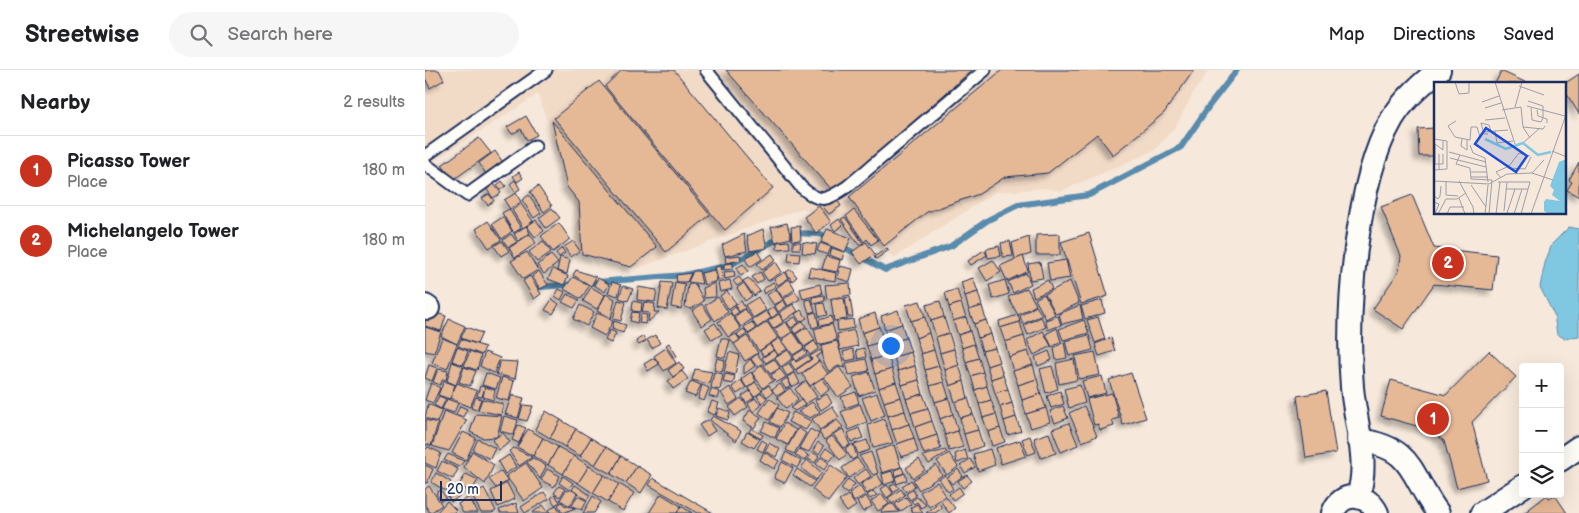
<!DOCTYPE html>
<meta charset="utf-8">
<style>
:root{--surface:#fff;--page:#f6f6f6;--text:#202124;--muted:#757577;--line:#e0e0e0;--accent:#c8321e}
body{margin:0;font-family:"Balsamiq Sans",sans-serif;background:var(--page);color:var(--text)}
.controls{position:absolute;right:15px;bottom:15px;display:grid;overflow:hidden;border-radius:5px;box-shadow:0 5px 20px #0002}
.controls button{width:45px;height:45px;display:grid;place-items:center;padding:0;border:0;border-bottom:1px solid var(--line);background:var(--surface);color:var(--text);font:25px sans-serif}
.scale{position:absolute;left:15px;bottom:12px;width:62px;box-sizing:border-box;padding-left:5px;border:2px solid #1b2f5e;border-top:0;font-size:14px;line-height:18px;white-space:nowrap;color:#1b2f5e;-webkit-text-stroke:4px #fdfcf7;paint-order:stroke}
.you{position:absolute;left:465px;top:275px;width:18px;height:18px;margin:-12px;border:4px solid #fff;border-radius:50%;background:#1a73e8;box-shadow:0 0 0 8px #1a73e833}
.badge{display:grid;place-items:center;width:32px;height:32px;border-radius:50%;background:var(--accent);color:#fff;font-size:16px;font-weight:700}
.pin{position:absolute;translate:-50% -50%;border:2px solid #fff;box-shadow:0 1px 5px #0006}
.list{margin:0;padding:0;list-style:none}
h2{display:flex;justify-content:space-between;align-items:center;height:65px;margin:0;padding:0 20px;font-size:21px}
h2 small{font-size:16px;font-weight:400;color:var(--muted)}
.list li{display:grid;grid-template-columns:32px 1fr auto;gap:15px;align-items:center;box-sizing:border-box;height:70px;padding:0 20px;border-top:1px solid var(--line)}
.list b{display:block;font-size:19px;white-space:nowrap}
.list p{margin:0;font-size:16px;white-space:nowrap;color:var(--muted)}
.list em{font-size:16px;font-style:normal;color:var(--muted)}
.icon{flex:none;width:28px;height:28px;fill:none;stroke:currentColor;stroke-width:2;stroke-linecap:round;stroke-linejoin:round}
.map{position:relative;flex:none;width:1154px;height:443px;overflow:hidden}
header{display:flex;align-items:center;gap:30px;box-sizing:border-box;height:70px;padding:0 25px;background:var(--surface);border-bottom:1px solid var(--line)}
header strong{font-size:24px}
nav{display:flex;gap:28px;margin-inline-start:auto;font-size:18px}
.search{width:350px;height:45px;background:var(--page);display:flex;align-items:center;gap:12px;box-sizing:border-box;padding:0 18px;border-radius:28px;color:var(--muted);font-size:19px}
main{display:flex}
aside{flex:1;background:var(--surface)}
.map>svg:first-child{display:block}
.built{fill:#f1dac6}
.water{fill:#80c8e1;stroke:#588bad}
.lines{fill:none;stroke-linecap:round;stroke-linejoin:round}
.stream{stroke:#588bad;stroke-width:6}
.building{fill:#e6b996;stroke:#1b2f5e;filter:url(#shadow)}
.service-casing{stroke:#1b2f5e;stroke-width:15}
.minor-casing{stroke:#1b2f5e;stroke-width:26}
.service{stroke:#fdfcf7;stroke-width:11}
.minor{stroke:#fdfcf7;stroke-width:22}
.inset-river{fill:none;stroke:#80c8e1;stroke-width:2.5}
.inset-road{fill:none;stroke:#9e9ea8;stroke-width:1}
.view{fill:#1d4ed8;fill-opacity:0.15;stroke:#1d4ed8;stroke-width:2.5}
.inset-edge{fill:none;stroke:#1b2f5e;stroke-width:2.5}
</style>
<header>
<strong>Streetwise</strong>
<div class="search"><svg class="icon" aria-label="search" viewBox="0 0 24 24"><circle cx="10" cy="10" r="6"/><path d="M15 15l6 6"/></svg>Search here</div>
<nav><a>Map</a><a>Directions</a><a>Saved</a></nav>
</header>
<main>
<aside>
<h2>Nearby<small>2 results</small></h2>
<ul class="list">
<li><span class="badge">1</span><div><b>Picasso Tower</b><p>Place</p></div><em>180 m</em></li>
<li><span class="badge">2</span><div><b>Michelangelo Tower</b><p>Place</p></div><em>180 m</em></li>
</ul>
</aside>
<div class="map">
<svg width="1154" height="443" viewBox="0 0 1154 443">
<defs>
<filter id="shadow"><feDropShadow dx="-4.5" dy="4.5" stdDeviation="2.5" flood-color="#0004"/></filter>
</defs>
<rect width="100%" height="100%" fill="#f6e8da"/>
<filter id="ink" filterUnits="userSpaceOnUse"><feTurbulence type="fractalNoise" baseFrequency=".02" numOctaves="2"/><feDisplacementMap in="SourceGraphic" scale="10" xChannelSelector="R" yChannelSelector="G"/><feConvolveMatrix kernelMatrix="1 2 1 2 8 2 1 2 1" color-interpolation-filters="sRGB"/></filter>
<g filter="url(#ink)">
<polygon class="built" points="0,0 784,0 767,25 752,54 730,80 636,121 620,118 570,122 470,187 378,138 213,198 149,178 153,144 113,24 0,97"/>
<polygon class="water" points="1144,157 1154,159 1154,266 1139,268 1132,264 1129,245 1115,217 1120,193 1127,174"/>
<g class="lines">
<g class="stream">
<polyline points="368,163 396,164 406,170"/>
<polyline points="415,175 460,200 526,176 563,150 593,135 664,125 756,77 784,36 812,0"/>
<polyline points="160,213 259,205 305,195 356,167"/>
<polyline points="115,217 150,214"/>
</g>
</g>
<g class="building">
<polygon points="0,0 14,0 19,10 5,18 0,8"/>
<polygon points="197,0 249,0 348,118 300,160 180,16"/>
<polygon points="301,0 547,0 409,122"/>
<polygon points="577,0 769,0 739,43 688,85 672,64 623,103 580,107 554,124 502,142 459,176 424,127"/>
<polygon points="1076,1 1102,13 1101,14 1070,14"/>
<polygon points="1154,4 1154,44 1140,21 1139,14"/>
<polygon points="174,11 285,145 241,182 129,48"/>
<polygon points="101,46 112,65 102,70 96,59 87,64 82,57"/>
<polygon points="127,51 232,177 206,197 157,184 154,132 142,117"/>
<polygon points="1010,58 1010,86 994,86 993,59"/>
<polygon points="54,68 66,83 28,110 17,95"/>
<polygon points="70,81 80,95 63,107 54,93"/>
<polygon points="1154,92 1154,127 1142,120 1147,112 1144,110"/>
<polygon points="94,102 98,108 92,112 88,106"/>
<polygon points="90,110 95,119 90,122 85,114"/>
<polygon points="77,111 81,116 75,120 72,115"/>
<polygon points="68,113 76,123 68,128 61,118"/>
<polygon points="113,116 127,136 119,142 105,122"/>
<polygon points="91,123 96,132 85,139 79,130"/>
<polygon points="64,124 69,131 63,135 57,128"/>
<polygon points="104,125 116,143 109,148 97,130"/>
<polygon points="987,125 1009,178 1072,185 1068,220 1009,214 978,259 948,239 974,201 976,186 956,137"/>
<polygon points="411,128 416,136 404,144 398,137"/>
<polygon points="96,134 108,151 98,158 87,140"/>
<polygon points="394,136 406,152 391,163 379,147"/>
<polygon points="127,138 135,148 121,158 114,148"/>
<polygon points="84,139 96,158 89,163 77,143"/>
<polygon points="429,140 453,170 446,175 442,169 439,172 421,146"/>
<polygon points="78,147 87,161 77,169 67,154"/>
<polygon points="420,147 438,173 434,175 416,149"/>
<polygon points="414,149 418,155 410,161 406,155"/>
<polygon points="111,150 119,161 110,167 102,156"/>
<polygon points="63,151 76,170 64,178 51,159"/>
<polygon points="134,153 145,169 128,182 116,166"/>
<polygon points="362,153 366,168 350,172 346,157"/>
<polygon points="101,156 105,163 93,171 89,164"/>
<polygon points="375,156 376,170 367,171 366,157"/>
<polygon points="338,159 342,178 325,181 322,166"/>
<polygon points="402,159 426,168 420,182 396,172"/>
<polygon points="664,163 683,226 656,234 636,172"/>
<polygon points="86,164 92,172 83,177 78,170"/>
<polygon points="105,164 111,173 90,188 84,178"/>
<polygon points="319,164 322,181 300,186 297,175"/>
<polygon points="635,164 635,185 611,185 611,165"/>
<polygon points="604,167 606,184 590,189 587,173"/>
<polygon points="77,171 84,181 76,186 69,176"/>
<polygon points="118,171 126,182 112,192 104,182"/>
<polygon points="148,171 155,181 146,187 139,177"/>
<polygon points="364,171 365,178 352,179 352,172"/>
<polygon points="585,171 588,186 578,187 576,173"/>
<polygon points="368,172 376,172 375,179 368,179"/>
<polygon points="378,172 392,174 390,184 377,183"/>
<polygon points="441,172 450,184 436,194 427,182"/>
<polygon points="395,173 406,177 403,185 392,181"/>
<polygon points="574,176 576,186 563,188 561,179"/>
<polygon points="137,178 140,183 134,187 131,183"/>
<polygon points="407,178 419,182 417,190 405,185"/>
<polygon points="462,178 464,180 451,189 449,187"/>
<polygon points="559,180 562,185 546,195 543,191"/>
<polygon points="332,181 337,189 325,197 320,189"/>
<polygon points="102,182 113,200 98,209 86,191"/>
<polygon points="364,182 375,183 374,192 363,191"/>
<polygon points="347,184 351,190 337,200 332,194"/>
<polygon points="126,185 133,193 119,204 112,195"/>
<polygon points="315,185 316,190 301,193 300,187"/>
<polygon points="401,186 415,190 412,202 397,199"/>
<polygon points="598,186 603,201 582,211 575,196"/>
<polygon points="135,187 145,190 142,204 132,201"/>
<polygon points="568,190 576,202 562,211 554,198"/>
<polygon points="641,190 645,208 625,211 622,193"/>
<polygon points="351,192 357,202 343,211 337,202"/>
<polygon points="615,192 618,208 605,210 603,194"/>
<polygon points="308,193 308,199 299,200 299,194"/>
<polygon points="318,194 323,201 316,206 311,198"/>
<polygon points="296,196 298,209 293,210 290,197"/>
<polygon points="415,196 428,199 425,212 412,208"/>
<polygon points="385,197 411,203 410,211 383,206"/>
<polygon points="128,199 143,206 139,215 123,209"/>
<polygon points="366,199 372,207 367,211 361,202"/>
<polygon points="151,200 171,207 166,216 148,205"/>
<polygon points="289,200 292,211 279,215 276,203"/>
<polygon points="114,201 123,215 115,219 107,206"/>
<polygon points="268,201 274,201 277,214 263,212"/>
<polygon points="309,201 310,207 300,209 299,202"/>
<polygon points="335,202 339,209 332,214 327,207"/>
<polygon points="360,202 364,208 353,215 349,209"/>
<polygon points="266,203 262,212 252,212 251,205"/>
<polygon points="601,203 606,214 588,223 583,212"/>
<polygon points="105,206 116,224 109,229 98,211"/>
<polygon points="148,207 164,216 156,229 139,219"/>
<polygon points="314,207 318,212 312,216 308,211"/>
<polygon points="173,208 184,214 180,222 169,215"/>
<polygon points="323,208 335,221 329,226 318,211"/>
<polygon points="548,208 553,222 540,226 536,212"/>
<polygon points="364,209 370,219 358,228 351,218"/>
<polygon points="305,210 307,219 295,222 293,213"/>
<polygon points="580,210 584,224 568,229 564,215"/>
<polygon points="623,210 627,219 609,227 606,218"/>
<polygon points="645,211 654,233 631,244 620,224"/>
<polygon points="187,212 196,215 193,226 183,223"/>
<polygon points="237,212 247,213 242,240 233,238"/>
<polygon points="250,212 260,214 256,239 246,237"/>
<polygon points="348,212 351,216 339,224 337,220"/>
<polygon points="290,213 291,227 279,228 278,218"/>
<polygon points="319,213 327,226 320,231 312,218"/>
<polygon points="425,213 426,225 402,229 400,215"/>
<polygon points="270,214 279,231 266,239 260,237 263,215"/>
<polygon points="395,214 397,224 378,229 375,219"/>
<polygon points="198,216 208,219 203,231 194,228"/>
<polygon points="166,217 180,225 172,239 158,231"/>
<polygon points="213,217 232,220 230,232 212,230"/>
<polygon points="602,218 611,235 593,245 583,227"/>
<polygon points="134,219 140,222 136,230 130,226"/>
<polygon points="351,219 358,230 349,235 342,225"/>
<polygon points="532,219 536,233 524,237 520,223"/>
<polygon points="302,221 311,233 304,240 295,226"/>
<polygon points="370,221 375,229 363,236 359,229"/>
<polygon points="553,222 557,236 544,240 540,226"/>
<polygon points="142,224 154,230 149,238 137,232"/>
<polygon points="181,224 190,229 186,248 172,241"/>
<polygon points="619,224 630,244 621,249 610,229"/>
<polygon points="399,225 400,231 389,234 387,227"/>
<polygon points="293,227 303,242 290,251 280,235"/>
<polygon points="333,227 341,240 328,248 320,235"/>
<polygon points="425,227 428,247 423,247 420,228"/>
<polygon points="419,228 422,249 409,251 406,230"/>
<polygon points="127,229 134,234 128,244 120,240"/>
<polygon points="386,229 390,241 384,243 380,230"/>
<polygon points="193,230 201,232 196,251 188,249"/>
<polygon points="358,230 362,236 353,242 350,236"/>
<polygon points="677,230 680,243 660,249 656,236"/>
<polygon points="208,231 217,233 216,242 207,241"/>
<polygon points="316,231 320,238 314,242 310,235"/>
<polygon points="495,231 500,247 486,251 481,235"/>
<polygon points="515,231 519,247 506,251 501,235"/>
<polygon points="219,232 230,234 229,242 234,242 223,252 224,243 217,242"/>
<polygon points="399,233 402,245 394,247 392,234"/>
<polygon points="536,233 541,247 528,251 524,237"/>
<polygon points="277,234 287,249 277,256 267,241"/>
<polygon points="368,234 373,241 359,251 354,243"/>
<polygon points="155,235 169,242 162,256 148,249"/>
<polygon points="655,235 658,249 637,254 634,244"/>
<polygon points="557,236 561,250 549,254 544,240"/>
<polygon points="611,236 617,245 598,254 595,246"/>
<polygon points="310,237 314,242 308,246 305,241"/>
<polygon points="349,237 353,243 347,248 342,241"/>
<polygon points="320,239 327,249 316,257 309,247"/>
<polygon points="1,240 21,246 16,261 0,256"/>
<polygon points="376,240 382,248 375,252 370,244"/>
<polygon points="473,240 477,254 460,260 456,246"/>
<polygon points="341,241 346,248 332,258 327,250"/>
<polygon points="207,242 214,243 212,253 205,251"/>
<polygon points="391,242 394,256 387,258 384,244"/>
<polygon points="172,243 188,251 180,266 165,258"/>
<polygon points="305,243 316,259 303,267 293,252"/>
<polygon points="450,243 454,257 437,263 433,249"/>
<polygon points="216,244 222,245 220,254 214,253"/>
<polygon points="354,244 358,252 348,259 343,251"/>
<polygon points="593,245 595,252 575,258 574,251"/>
<polygon points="406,246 408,253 395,256 394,250"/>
<polygon points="633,246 636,255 623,260 620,250"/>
<polygon points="370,247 374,253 366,258 362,252"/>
<polygon points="500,247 504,263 491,268 486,251"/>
<polygon points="519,247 524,263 511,267 506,251"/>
<polygon points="541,247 545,261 533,265 528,251"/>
<polygon points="616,247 621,257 603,265 599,255"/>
<polygon points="673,247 680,269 670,273 662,250"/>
<polygon points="24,249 40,256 32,274 16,266"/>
<polygon points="428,249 429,258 413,261 412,251"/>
<polygon points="561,250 566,264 553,268 549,254"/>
<polygon points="659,250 664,263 638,270 634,259"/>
<polygon points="189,251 201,255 198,263 187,259"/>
<polygon points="378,251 381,256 370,264 367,259"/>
<polygon points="327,252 331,259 323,264 319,257"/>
<polygon points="342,252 353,268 334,281 323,265"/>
<polygon points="361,252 367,262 356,269 349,259"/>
<polygon points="595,252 599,266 580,272 575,258"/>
<polygon points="290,253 297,264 287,270 280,259"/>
<polygon points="407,254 412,270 393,275 389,259"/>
<polygon points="477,254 481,268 464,273 460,260"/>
<polygon points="0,257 16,262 9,283 0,281"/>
<polygon points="41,257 57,263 52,274 36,268"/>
<polygon points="382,257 390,270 379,277 371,264"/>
<polygon points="454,257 459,271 442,276 437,263"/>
<polygon points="632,258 636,272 627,277 621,264"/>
<polygon points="319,259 322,264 315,269 312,264"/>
<polygon points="185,260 191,263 186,273 180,270"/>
<polygon points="429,260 433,276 415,280 412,264"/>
<polygon points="545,261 549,274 537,278 533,265"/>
<polygon points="618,261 626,276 609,285 602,270"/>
<polygon points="368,262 379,278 368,285 357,270"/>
<polygon points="504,263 509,280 496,284 491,268"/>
<polygon points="524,263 529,279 515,283 511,267"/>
<polygon points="311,264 315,270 309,274 304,268"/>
<polygon points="566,264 570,278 557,281 553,268"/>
<polygon points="230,265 235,273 227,278 222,270"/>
<polygon points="664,265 668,280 644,286 640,271"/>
<polygon points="218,266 221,271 214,275 211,271"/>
<polygon points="322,266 333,283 320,291 309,274"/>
<polygon points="599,266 603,281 584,287 580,272"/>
<polygon points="17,268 32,274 22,299 7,293"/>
<polygon points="296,268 305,270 300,288 292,286"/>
<polygon points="354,268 362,279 353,285 346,274"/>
<polygon points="481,268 486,282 469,287 464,273"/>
<polygon points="686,268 690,281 674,286 670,274"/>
<polygon points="36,269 60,277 57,285 33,276"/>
<polygon points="389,271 394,278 385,285 380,278"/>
<polygon points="412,271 420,298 413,296 404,302 399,293 396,275"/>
<polygon points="459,271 463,285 446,290 442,276"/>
<polygon points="639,272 642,288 631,290 629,278"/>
<polygon points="244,273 252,286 249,288 241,275"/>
<polygon points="345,274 349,280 338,286 335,281"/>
<polygon points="549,274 554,288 541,292 537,278"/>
<polygon points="32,277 43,281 38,295 27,291"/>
<polygon points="241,278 251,293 239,301 229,286"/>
<polygon points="439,278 441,287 433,289 431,280"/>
<polygon points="570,278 574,292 562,296 557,281"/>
<polygon points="379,279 382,283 371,291 368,286"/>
<polygon points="428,279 431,289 421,291 418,282"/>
<polygon points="529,279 534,295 520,300 515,283"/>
<polygon points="349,280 353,285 341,293 337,288"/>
<polygon points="363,280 368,288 356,297 350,288"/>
<polygon points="395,280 397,283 391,287 394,291 374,305 371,300 387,289 385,286"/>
<polygon points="509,280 514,296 500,300 496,284"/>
<polygon points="45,281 56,286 52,300 39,296"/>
<polygon points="603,281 608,295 588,301 584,287"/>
<polygon points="624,281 627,290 613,296 610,287"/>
<polygon points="1064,281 1091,307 1047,352 1062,410 1032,418 1019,371 1006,360 956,346 966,310 1021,325"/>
<polygon points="60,282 75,288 69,303 55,296"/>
<polygon points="304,282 314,285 310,305 299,302"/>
<polygon points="486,282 490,296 473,301 469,287"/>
<polygon points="670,282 675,305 654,309 650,286"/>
<polygon points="332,284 339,293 332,297 326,289"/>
<polygon points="383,285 386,289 370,300 365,292 369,289 371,292"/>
<polygon points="463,285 467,299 450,304 446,290"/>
<polygon points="229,288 234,294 223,301 219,294"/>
<polygon points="292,288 300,290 297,302 289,300"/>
<polygon points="554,288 558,302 546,306 541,292"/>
<polygon points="325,289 330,296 319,304 319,296"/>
<polygon points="349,289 355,298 345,304 339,295"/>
<polygon points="441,289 444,301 424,305 421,293"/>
<polygon points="649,289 652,310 634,314 631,293"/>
<polygon points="75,291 93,292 90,309 71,304"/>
<polygon points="394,291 403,304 385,316 377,304"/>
<polygon points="27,292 38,296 31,315 22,311"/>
<polygon points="254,292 259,299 248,307 243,300"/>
<polygon points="574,292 578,305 566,309 562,296"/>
<polygon points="364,293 369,302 362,306 357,298"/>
<polygon points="4,295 12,298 7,311 0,308"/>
<polygon points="337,295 348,311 338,318 327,303"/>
<polygon points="534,295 539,311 525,316 520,300"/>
<polygon points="608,295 612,309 593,315 588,301"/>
<polygon points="490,296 494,310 477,315 473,301"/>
<polygon points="514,296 519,312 505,316 500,300"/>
<polygon points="627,296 633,319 621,323 615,299"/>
<polygon points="39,297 51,301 45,316 34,312"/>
<polygon points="414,297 428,317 413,327 399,307"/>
<polygon points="13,299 23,301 21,310 18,309 15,315 8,312"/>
<polygon points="270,299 287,302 284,314 267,310"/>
<polygon points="355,299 361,307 351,313 346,305"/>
<polygon points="467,299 471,312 454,318 450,304"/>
<polygon points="257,301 263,309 248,319 243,311"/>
<polygon points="289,302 298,304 295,320 286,318"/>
<polygon points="326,302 331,311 322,318 316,309"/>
<polygon points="444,302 450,320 434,326 428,307"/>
<polygon points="558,302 562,316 550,320 546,306"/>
<polygon points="61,303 75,308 71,319 57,315"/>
<polygon points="370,303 375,313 367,317 362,307"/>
<polygon points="706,303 721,348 698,355 684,310"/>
<polygon points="300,304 310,306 308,314 298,312"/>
<polygon points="578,305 583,319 570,323 566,309"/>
<polygon points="677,306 681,323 662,328 657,311"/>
<polygon points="77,307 89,311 84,331 71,328"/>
<polygon points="362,308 366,316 361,319 356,312"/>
<polygon points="397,308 405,319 396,326 388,314"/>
<polygon points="612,309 616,324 597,330 593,315"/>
<polygon points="316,310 321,318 312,324 307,317"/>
<polygon points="494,310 498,324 481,329 477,315"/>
<polygon points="19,311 30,315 25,329 13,325"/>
<polygon points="266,311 276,315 270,327 260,323"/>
<polygon points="381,311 392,327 380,334 370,319"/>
<polygon points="539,311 543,328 530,332 525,316"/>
<polygon points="330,312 337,321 329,327 323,318"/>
<polygon points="471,312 476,327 459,332 454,318"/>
<polygon points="519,312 524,328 510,332 505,316"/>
<polygon points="6,313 15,318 8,333 0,330"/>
<polygon points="32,313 52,321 45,337 25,328"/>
<polygon points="355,314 360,321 352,326 347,320"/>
<polygon points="277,315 284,318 279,331 273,329"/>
<polygon points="344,315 348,322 342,327 337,320"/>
<polygon points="655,315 660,333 644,338 639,319"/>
<polygon points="55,316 60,317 57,327 52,326"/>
<polygon points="562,316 566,330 554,334 550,320"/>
<polygon points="60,317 70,320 68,330 58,327"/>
<polygon points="305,317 313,329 304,335 296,323"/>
<polygon points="365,318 373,329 361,339 352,328"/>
<polygon points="286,319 295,322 293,329 284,326"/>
<polygon points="583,319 587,333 575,337 570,323"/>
<polygon points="325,321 329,328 321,333 317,326"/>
<polygon points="635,321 639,334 626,338 622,326"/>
<polygon points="901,321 911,383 881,388 872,326"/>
<polygon points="431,322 434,333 420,338 416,327"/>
<polygon points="336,323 342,328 337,334 332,326"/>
<polygon points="452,323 460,345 446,351 437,328"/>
<polygon points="687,323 694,348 687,350 689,356 675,360 673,354 669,355 662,329"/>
<polygon points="402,324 407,333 396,340 390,330"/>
<polygon points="498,324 503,338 486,343 481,329"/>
<polygon points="616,324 621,338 601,344 597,330"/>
<polygon points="87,325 99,328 93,348 80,344"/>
<polygon points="14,326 21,329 16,339 9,335"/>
<polygon points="51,327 56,329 52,340 46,338"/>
<polygon points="476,327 480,341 463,346 459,332"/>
<polygon points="316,328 323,337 310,346 304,337"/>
<polygon points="330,328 336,336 328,342 323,334"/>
<polygon points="344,328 354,335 344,350 334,343"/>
<polygon points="524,328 528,344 515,349 510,332"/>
<polygon points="543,328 548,344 535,348 530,332"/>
<polygon points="22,329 33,333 29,343 17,339"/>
<polygon points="57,329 78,334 76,345 53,340"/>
<polygon points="376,330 380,335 370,341 365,338"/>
<polygon points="566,330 571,344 558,348 554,334"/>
<polygon points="287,331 294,333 290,345 282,342"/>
<polygon points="387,332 395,342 385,348 373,342"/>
<polygon points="587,333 591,347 579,351 575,337"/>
<polygon points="3,334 17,340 12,352 0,348"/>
<polygon points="435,334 442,352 424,360 416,342"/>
<polygon points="98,335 108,336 102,351 94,349"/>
<polygon points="35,336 42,339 38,347 31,344"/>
<polygon points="407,336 414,347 395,360 387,349"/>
<polygon points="638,336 643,348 630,353 625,341"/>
<polygon points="659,336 672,366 657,372 644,343"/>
<polygon points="294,338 305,342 303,350 291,346"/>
<polygon points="352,338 363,343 355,357 345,352"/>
<polygon points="503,338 507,351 490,357 486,343"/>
<polygon points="621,338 625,352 606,358 601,344"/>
<polygon points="325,340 336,347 329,358 318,351"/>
<polygon points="19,341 42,350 24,381 7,376"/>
<polygon points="121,341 136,350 125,368 110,359"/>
<polygon points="480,341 484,354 467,360 463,346"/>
<polygon points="368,342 386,351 381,360 363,352"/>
<polygon points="51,344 77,346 72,367 58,368 45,362"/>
<polygon points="528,344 533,361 520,365 515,349"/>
<polygon points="548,344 553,360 539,364 535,348"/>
<polygon points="571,344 575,358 563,362 558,348"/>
<polygon points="79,346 93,350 89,365 75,361"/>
<polygon points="288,346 316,361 311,371 285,350"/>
<polygon points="591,347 596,361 583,365 579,351"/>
<polygon points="459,349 468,373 448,378 443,355"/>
<polygon points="0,350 13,353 6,376 2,374 0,377"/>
<polygon points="136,350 151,359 140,377 125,368"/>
<polygon points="283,350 290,361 282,366 274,355"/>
<polygon points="412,350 418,357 399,370 394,362"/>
<polygon points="507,351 512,365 494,371 490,357"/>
<polygon points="341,352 354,358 350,368 336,361"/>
<polygon points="359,353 371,360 363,375 351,369"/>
<polygon points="644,353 653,375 636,382 627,359"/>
<polygon points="484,354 489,368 472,374 467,360"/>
<polygon points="93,355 101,358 94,373 87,370"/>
<polygon points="326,358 338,365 336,369 324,362"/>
<polygon points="373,358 381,363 369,384 361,380"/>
<polygon points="434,358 438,368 426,372 423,363"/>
<polygon points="575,358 580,372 567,376 563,362"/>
<polygon points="103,359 118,368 108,386 92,377"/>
<polygon points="151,359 166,368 155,386 140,377"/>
<polygon points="385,359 394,364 384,382 374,378"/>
<polygon points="418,359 425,375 418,378 408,364"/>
<polygon points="553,360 558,376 544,381 539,364"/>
<polygon points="533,361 538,377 524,381 520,365"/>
<polygon points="38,362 51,368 41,390 27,383"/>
<polygon points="322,362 335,369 329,378 317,371"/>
<polygon points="78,363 85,372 74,380 67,370"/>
<polygon points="624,363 631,383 616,388 609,368"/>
<polygon points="512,365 516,379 499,384 494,371"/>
<polygon points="407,366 422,384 415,390 401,371"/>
<polygon points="605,366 611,382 603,385 597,369"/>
<polygon points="118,368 133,377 123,395 108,386"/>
<polygon points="166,368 181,377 170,395 155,386"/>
<polygon points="489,368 493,382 476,387 472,374"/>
<polygon points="53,369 70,378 65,389 48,380"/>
<polygon points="337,370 342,373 338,382 332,379"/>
<polygon points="442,370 445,380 433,384 429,374"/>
<polygon points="595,370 601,386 576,394 571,378"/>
<polygon points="393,372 399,376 394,384 388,380"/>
<polygon points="344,373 355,379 351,387 340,381"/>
<polygon points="428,374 432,387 427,390 420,379"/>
<polygon points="469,375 476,397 457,403 450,381"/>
<polygon points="3,377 16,383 11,398 0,393 0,380"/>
<polygon points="133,377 149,386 138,404 123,395"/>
<polygon points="181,377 196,386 186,404 170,395"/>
<polygon points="89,378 107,387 94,396 84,381"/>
<polygon points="401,378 410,385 405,391 396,385"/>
<polygon points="374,379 383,385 379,391 370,385"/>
<polygon points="565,379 570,395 553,401 548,384"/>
<polygon points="520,380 522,382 504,394 498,386"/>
<polygon points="540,380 543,389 532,393 530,384"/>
<polygon points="47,381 69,395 60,414 39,397"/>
<polygon points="339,382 354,391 349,399 335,390"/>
<polygon points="361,382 376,391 372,398 357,390"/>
<polygon points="387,382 394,386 390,393 383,389"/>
<polygon points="446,382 453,403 448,405 434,386"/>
<polygon points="524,383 533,397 522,405 512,391"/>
<polygon points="23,384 39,391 34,397 19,390"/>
<polygon points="84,385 91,397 80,404 73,392"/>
<polygon points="149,386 164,396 153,413 138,404"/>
<polygon points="196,386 212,396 201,413 186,404"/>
<polygon points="396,387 404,393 399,400 391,394"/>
<polygon points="108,388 121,396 115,409 102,392"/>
<polygon points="432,388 439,397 424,408 417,398"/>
<polygon points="494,389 500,400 488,408 481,398"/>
<polygon points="545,389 550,397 540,403 535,396"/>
<polygon points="382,390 397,403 391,410 376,398"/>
<polygon points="17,391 33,399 28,409 12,401"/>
<polygon points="357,392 368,398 360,413 349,408"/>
<polygon points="101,393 118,418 99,431 81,406"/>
<polygon points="0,395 8,399 2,413 0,413"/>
<polygon points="406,395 422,407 403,432 387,419"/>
<polygon points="511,395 517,405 494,420 488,410"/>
<polygon points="164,396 179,405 168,423 153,413"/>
<polygon points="212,396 227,405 216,423 201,413"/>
<polygon points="477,397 479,403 471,406 469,400"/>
<polygon points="122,399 135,406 129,417 116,410"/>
<polygon points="372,399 390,411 385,417 368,405"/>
<polygon points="441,399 446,406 433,415 428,408"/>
<polygon points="533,399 538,406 527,414 522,408"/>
<polygon points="76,401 83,411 71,418 64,409"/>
<polygon points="467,401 470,411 459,415 457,404"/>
<polygon points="11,403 26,412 21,421 6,412"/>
<polygon points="480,403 482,410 472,414 470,407"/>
<polygon points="41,404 53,410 46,422 34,415"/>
<polygon points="452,404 458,414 442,424 436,414"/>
<polygon points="179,405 194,414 183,432 168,423"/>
<polygon points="520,405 528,419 523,422 514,409"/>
<polygon points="542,405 547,411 538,418 533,411"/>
<polygon points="138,406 148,413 143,419 134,413"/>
<polygon points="228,408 288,443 273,443 224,415"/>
<polygon points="423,409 430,414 422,424 416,419"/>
<polygon points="486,410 490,416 481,422 477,416"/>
<polygon points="512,412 521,426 504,437 495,422"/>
<polygon points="82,413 90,429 73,437 66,421"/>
<polygon points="470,413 474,418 468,422 465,416"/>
<polygon points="194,414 209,423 198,441 183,432"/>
<polygon points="150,415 165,425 162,430 147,420"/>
<polygon points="462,415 468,423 462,428 456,419"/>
<polygon points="4,416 17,435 5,443 0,435 0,419"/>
<polygon points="31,416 36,425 26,432 21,423"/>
<polygon points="134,416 140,419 135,427 129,423"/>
<polygon points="435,416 440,425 429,432 424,423"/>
<polygon points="534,417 538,423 528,430 524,424"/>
<polygon points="59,418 71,441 67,443 56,443 47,425"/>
<polygon points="145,419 152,423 145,436 135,430 141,420 144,421"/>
<polygon points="476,419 480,425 467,434 463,428"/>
<polygon points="488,419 491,426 485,430 481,424"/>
<polygon points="16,420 21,428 16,431 11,423"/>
<polygon points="448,421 452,425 445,429 442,425"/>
<polygon points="119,422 124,429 100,443 96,437"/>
<polygon points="236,424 256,436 252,443 224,443"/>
<polygon points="457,424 464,434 453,441 446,431"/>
<polygon points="130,425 135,432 130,435 126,428"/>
<polygon points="423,425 431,436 422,442 414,431"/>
<polygon points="1122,425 1124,428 1130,425 1142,443 1099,443"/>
<polygon points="152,426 162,431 157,440 147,436"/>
<polygon points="168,426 176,432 169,443 158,443"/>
<polygon points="441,426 447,436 438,442 432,432"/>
<polygon points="44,427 53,443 38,443 33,434"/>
<polygon points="481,427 486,434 475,442 470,434"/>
<polygon points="492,427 501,435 496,438 492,432 489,434 486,431"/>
<polygon points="522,428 530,438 524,443 516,432"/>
<polygon points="22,431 31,440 28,443 11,443"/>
<polygon points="137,432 139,435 150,438 138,443 133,435"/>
<polygon points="91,433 94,443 75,443 74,440"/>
<polygon points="514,433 517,438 510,443 501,443"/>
<polygon points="465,434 468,434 474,442 457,443 456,441"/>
<polygon points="492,434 498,443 488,443 485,438"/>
<polygon points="118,435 124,443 107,443"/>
<polygon points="131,435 136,443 125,443 124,440"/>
<polygon points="256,436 267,443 252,443"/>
</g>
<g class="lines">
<g class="service-casing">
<g id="service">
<path d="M281,0L376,117C396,135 402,130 423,116L560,0"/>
<polyline points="0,86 121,0"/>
<polyline points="0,94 42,125 110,76"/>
</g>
</g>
<g class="minor-casing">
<g id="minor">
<polyline points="0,236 3,238"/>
<path d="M934,370C990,378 984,404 1013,443"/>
<polyline points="1135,390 1154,377"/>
<path d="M933,426C945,391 930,354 927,317C921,244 930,113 967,49C979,29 996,14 1014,0"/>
<path d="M908,443C916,420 943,423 952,443"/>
<polyline points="1057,443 1098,416"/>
</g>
</g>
<use href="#service" class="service"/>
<use href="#minor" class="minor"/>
</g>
</g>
<g transform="translate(1009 12)">
<rect width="132" height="132" fill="#f6e8da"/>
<path d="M132,77V132H115L110,129V120L112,117L126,119L118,113L120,108L116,104L125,80Z" fill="#80c8e1"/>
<path class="inset-river" d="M51,57L72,67L89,61L104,73L117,70"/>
<path class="inset-road" d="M21,0L25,12L35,11V0M61,0L81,62M85,4L110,13M94,19L109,24V36M48,20L65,14M93,24L131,34M81,25L88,0M51,26L67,21M97,26L98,38L107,40L109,36M68,28L87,25L89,45L96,56M103,28L104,34L113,37V41M51,38L71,36M22,39L14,44L21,55L36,58L37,45H43L46,55M89,45L109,47L111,44M61,49L63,61L79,59M49,50L74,48M54,52H50L47,41L55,43L57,49M0,57L13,59V87L0,88M28,57L27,64L33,68V58M90,60L106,46M1,62L9,68V59M36,63L39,71L51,76L54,100M118,69L133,75M15,70L52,80M26,73L22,82L36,86L37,97L58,98L55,132M16,76L52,85M1,82V62M1,82H9V72M75,84L85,71L96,74M74,86L91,87L97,75M5,88V72M37,90H53M98,91L110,78M37,95H54M67,96L62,90L73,85M0,99L55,102L73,92L98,91L119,98M12,99V113L24,114M25,99L39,125L40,132M64,100H96L87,132M37,103L52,125M72,107H94M0,114L4,117L6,114L7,104M25,116L31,132M0,120L5,122L1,132M70,129L73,100M73,131L81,107M4,132L12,117H23L32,111M13,132L16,125H30M51,132L54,103M62,132L66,100M80,132L88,107M97,132L133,30"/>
<path class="view" d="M52,46L93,74L82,90L41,62Z"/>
<rect width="132" height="132" class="inset-edge"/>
</g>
</svg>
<div class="controls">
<button>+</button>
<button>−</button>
<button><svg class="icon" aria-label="layers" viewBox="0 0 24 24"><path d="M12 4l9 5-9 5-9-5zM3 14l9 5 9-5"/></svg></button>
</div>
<div class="scale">20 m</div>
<div class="you"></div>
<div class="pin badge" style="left:1008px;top:349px">1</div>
<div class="pin badge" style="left:1023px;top:193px">2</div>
</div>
</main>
